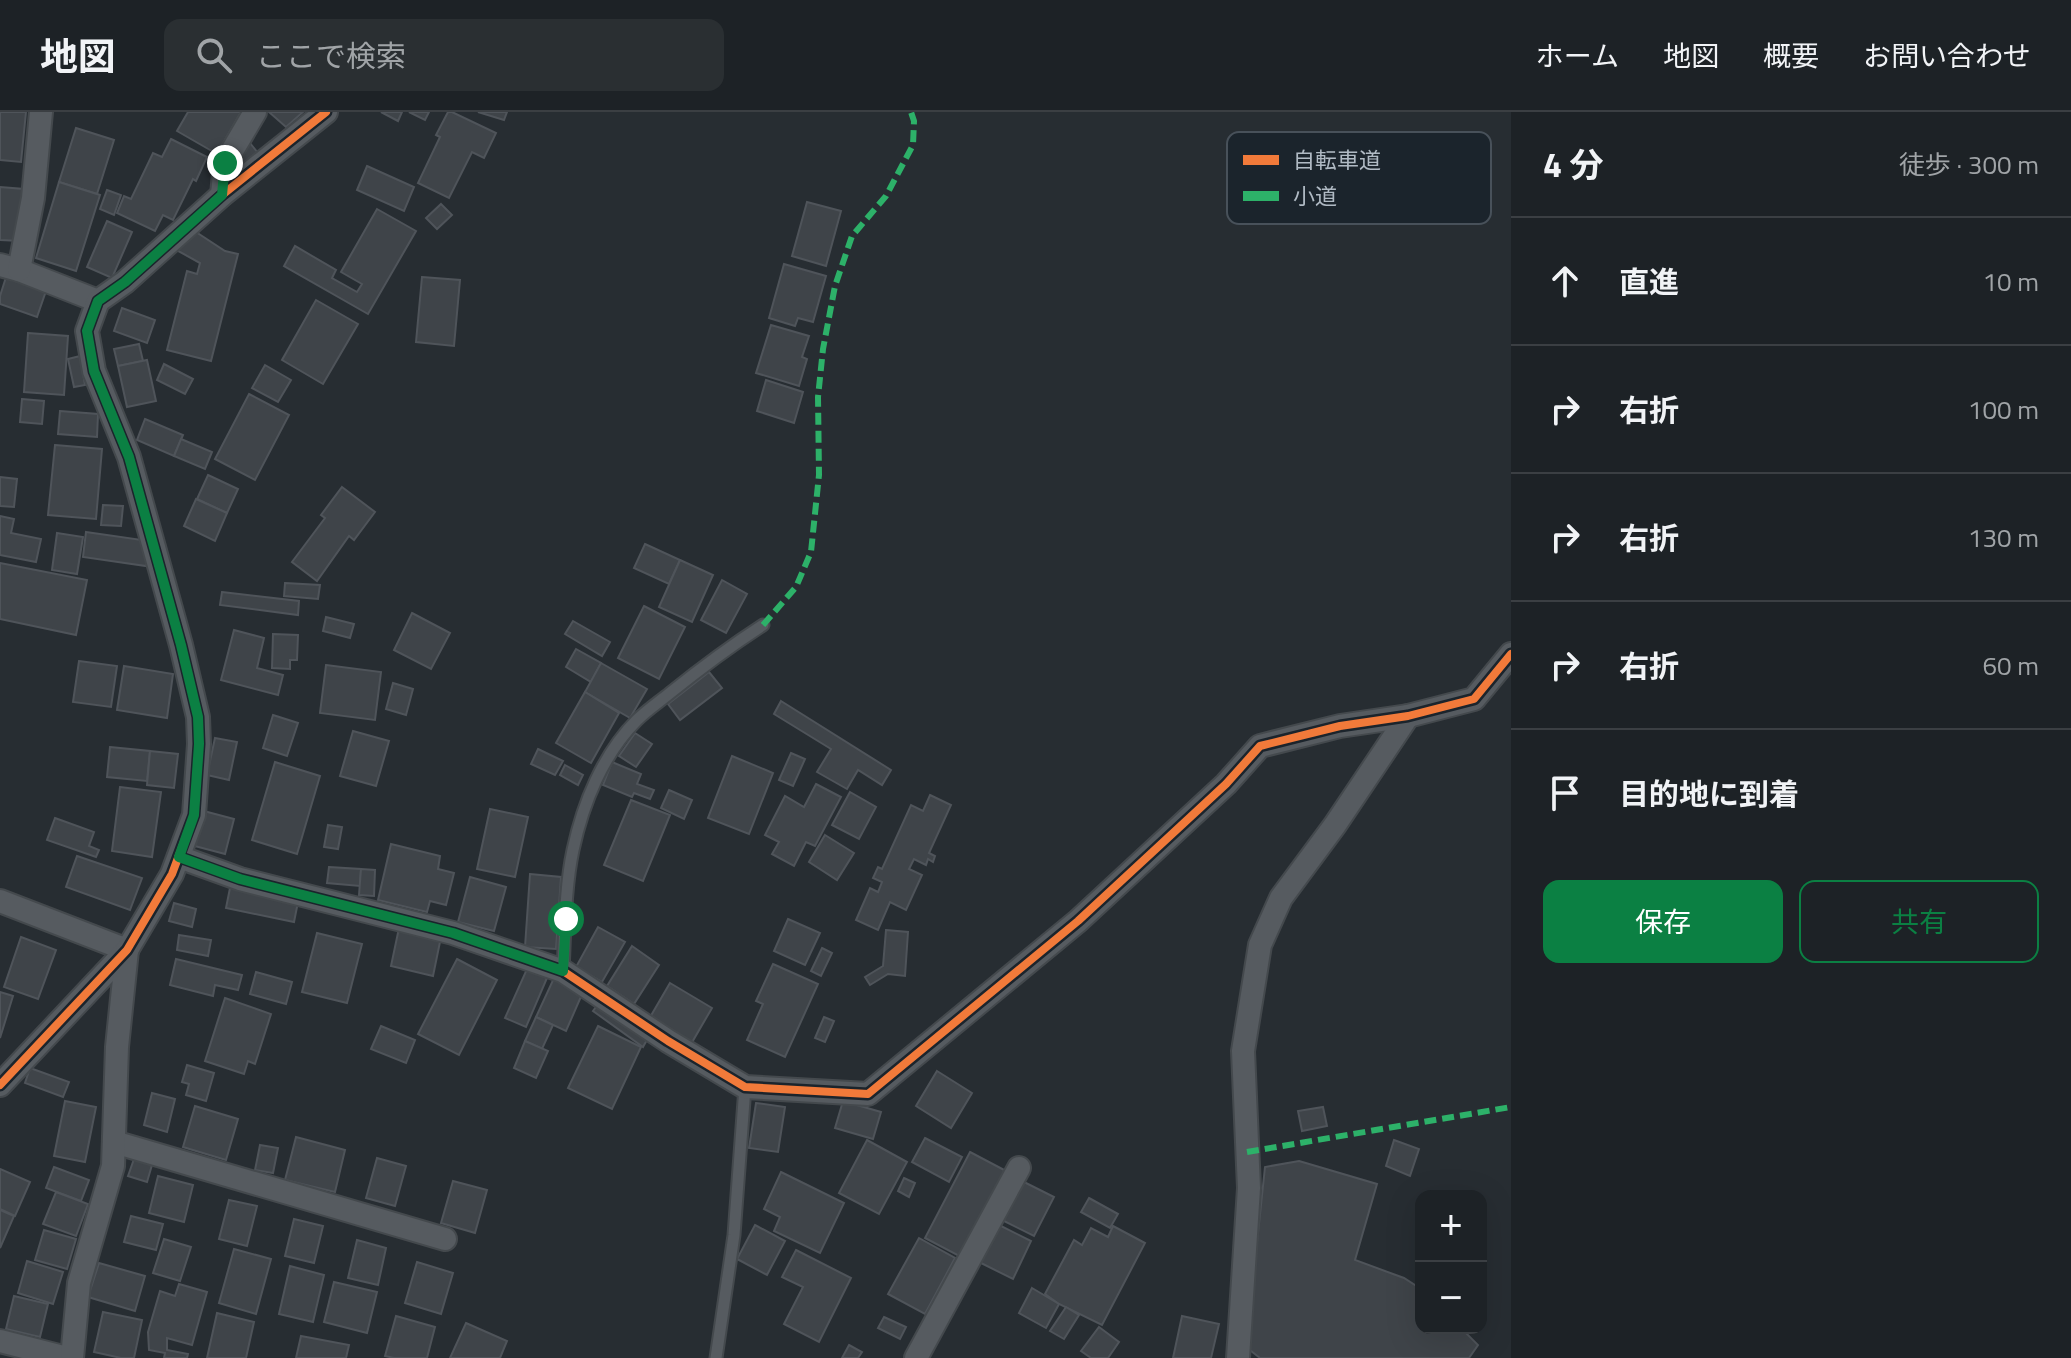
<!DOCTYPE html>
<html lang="ja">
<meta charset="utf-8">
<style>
:root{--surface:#1d2226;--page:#2a2f32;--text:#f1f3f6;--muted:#a0a4a7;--line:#3b3f43;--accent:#0b8043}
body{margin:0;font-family:"Titillium Web","Noto Sans JP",sans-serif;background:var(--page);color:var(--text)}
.controls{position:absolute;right:24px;bottom:24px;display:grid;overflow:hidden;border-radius:16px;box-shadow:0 8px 32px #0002}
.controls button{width:72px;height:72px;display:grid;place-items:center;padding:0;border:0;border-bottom:2px solid var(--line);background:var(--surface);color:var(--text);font:40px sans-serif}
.stop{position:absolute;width:24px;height:24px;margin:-18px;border:6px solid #0b8043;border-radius:50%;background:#fff}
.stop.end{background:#0b8043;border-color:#fff;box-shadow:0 2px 8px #0008}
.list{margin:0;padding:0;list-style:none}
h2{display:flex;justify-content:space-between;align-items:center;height:104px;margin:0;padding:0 32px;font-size:34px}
h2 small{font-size:26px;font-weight:400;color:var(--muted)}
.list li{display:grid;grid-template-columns:52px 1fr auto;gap:24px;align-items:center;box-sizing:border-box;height:128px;padding:0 32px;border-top:2px solid var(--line)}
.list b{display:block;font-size:30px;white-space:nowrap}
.list em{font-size:26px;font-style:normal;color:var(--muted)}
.actions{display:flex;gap:16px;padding:24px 32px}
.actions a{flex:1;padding:18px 0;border:2px solid var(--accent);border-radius:16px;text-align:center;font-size:28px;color:var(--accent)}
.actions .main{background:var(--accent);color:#fff}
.icon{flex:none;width:44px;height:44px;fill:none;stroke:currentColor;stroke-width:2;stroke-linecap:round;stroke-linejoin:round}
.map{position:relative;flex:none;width:1511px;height:1246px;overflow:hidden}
header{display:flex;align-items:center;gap:48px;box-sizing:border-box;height:112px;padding:0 40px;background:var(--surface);border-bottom:2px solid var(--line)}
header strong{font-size:38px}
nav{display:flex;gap:44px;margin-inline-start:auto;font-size:28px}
.search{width:560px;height:72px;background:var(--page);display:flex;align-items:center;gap:20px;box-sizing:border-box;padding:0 28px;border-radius:16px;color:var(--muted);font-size:30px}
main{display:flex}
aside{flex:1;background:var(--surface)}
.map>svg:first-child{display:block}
.building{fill:#3f4449;stroke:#4f545a;stroke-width:2}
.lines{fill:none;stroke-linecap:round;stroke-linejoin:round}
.lane-casing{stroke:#44494d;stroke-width:15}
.street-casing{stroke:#44494d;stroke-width:26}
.lane{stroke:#565b60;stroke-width:11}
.street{stroke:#565b60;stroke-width:22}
.quiet{stroke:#2db169;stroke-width:6;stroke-dasharray:12 6;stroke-linecap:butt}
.cycleway-casing{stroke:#1b242c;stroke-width:13}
.cycleway{stroke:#f17a3a;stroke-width:8}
.route{stroke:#0b8043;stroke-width:10}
.key{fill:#1b242c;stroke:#48515a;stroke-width:2}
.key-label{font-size:22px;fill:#b0bac4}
</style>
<header>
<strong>地図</strong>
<div class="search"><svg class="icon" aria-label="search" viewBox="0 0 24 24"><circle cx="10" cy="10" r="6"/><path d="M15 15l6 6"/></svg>ここで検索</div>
<nav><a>ホーム</a><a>地図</a><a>概要</a><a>お問い合わせ</a></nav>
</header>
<main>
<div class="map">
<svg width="1511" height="1246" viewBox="0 0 1511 1246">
<rect width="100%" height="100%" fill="#272d32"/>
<g class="building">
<polygon points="0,0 26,0 21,50 0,48"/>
<polygon points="188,0 241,0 217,42 177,19"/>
<polygon points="269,0 303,0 286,15"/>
<polygon points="381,0 402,0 398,9"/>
<polygon points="409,0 429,0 425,8"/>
<polygon points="448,0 452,0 496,21 484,46 472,40 449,86 418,71 440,25 436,23"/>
<polygon points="478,0 507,0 504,8"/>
<polygon points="76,16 114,28 97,82 59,70"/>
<polygon points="171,27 207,45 196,69 193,67 173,108 163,103 155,119 117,101 124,84 131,87 153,41 162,45"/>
<polygon points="250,31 258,41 239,56 231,46"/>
<polygon points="367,54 414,75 404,99 357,78"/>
<polygon points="59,70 100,83 76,159 36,146"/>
<polygon points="0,75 24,77 20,129 0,128"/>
<polygon points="107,78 121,83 114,103 100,97"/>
<polygon points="807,90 841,99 826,154 792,144"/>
<polygon points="441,92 452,103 437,117 426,106"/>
<polygon points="377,97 416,119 368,202 284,154 295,134 336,158 332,166 357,180 362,172 341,160"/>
<polygon points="107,109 132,120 112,166 87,155"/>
<polygon points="193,118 225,139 238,142 211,249 167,238 187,159 197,162 200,151 171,135"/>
<polygon points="784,152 826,164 813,210 798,206 795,214 769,206"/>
<polygon points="7,162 47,176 37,205 0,192 0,184"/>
<polygon points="422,165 460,168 454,234 416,230"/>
<polygon points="316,188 358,212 323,272 282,248"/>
<polygon points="122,196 155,208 147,231 114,219"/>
<polygon points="771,213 809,224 802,245 807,247 799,274 756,261"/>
<polygon points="28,221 68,224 64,283 24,280"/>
<polygon points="139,232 143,249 118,254 114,237"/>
<polygon points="80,244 85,273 74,275 68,247"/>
<polygon points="147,248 156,289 127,295 118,254"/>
<polygon points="164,252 193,267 185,282 157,268"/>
<polygon points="265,253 291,268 278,290 252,276"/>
<polygon points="766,268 803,280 794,311 757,299"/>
<polygon points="249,282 289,303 255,368 215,347"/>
<polygon points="22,287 44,289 42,312 20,310"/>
<polygon points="60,299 98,302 97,325 58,322"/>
<polygon points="145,307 183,323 174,344 137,328"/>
<polygon points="181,327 212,340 205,357 174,344"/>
<polygon points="55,333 102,337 96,407 48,403"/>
<polygon points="208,363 238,377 227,401 197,387"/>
<polygon points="0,365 17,367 14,395 0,394"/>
<polygon points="342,375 375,400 354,428 349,424 317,469 292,450 325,406 321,403"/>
<polygon points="196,387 227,401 215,429 184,414"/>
<polygon points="103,393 123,394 121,414 101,413"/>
<polygon points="0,404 14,407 11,421 41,427 36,450 0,443"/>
<polygon points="86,420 149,429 146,454 83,445"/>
<polygon points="57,421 83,425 77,462 52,458"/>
<polygon points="645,432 680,448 669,472 634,456"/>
<polygon points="680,448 713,463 692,510 659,495"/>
<polygon points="0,451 87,468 76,523 0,507"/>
<polygon points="722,468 747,482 726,521 701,508"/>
<polygon points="285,471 320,473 318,487 284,484"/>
<polygon points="222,480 299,489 298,503 220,493"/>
<polygon points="644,494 685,515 659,567 618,546"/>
<polygon points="412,501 450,521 431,557 394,538"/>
<polygon points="326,505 354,512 350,526 323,519"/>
<polygon points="573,509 610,530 602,544 565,522"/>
<polygon points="234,518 264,526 257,556 283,563 278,583 221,568"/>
<polygon points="273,522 298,523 297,548 290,548 290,557 272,556"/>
<polygon points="576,537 601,551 591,570 566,555"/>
<polygon points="79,549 117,554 111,595 73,590"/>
<polygon points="601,551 647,577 630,606 585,580"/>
<polygon points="326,553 381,560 375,608 320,601"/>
<polygon points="124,554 173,562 167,606 117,598"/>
<polygon points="709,560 722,576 680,608 668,592"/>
<polygon points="393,571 413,577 406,603 386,597"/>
<polygon points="585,580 619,601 591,651 556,631"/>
<polygon points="781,589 891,658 882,673 858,658 847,677 817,660 831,637 774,602"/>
<polygon points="273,603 298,611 287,644 263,636"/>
<polygon points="353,619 389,629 376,674 340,664"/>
<polygon points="635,621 652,632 636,655 619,644"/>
<polygon points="215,626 237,630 229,668 207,663"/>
<polygon points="110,635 150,639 147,669 107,665"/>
<polygon points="538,637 563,649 555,663 531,652"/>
<polygon points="150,639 178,642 174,676 147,673"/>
<polygon points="791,641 805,647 793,674 779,668"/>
<polygon points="732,644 773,661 749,722 708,706"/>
<polygon points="275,650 320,664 297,742 252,728"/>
<polygon points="612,650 641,662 637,672 654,678 650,687 634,681 632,685 603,673"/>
<polygon points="565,653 583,663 578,673 560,663"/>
<polygon points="816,672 841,685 815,734 806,730 794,754 772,742 779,730 765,723 785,684 804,695"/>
<polygon points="120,675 161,680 152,745 112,739"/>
<polygon points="669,678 692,688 684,707 661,696"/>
<polygon points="850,680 876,695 859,727 832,713"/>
<polygon points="930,683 951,693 929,741 935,744 933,750 928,747 926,753 914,747 909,757 922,763 906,798 890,790 878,818 856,808 870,776 878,780 882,770 873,766 878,755 882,757 911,693 923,699"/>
<polygon points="631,688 670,703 643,769 604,753"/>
<polygon points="490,697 528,705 515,765 477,757"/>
<polygon points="200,698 234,707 225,742 191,733"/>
<polygon points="55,706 94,720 89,734 99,738 96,745 47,728"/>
<polygon points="328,713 342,715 338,737 324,735"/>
<polygon points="825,723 854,741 837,768 809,750"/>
<polygon points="391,732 440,744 438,757 454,761 446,793 430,789 427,800 378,788"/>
<polygon points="77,744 142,766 130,798 66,775"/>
<polygon points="329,755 361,757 360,774 327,771"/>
<polygon points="361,757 375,758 374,784 359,783"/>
<polygon points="530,762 561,765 556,837 525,835"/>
<polygon points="470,765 506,775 494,819 458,810"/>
<polygon points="231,771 299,785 294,810 226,796"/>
<polygon points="174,791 196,797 192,815 169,809"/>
<polygon points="788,807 820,821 805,853 774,839"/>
<polygon points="598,815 625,830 602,870 576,855"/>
<polygon points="399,816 441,825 433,864 391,854"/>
<polygon points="886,818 908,820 905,864 888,862 870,873 865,865 883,854"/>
<polygon points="317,821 362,832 347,891 302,880"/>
<polygon points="179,823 211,828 208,844 177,838"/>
<polygon points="21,825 56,838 38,887 4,875"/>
<polygon points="632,834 659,853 634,892 607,874"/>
<polygon points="822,836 832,841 821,864 811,859"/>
<polygon points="176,847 242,863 238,878 215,873 213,884 170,873"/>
<polygon points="457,847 497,868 459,943 418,922"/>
<polygon points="773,852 818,872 785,945 747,928 763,892 756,889"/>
<polygon points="527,857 547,866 526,915 505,906"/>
<polygon points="256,860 292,870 286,892 250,882"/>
<polygon points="554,866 583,880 566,919 536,905"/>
<polygon points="670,871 712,896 691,932 649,907"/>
<polygon points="0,880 13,884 0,926"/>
<polygon points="225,886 271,902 255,952 248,949 244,962 205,949"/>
<polygon points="599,891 648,926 643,935 593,899"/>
<polygon points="536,905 553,913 542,937 525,929"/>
<polygon points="824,905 834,909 825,930 815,926"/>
<polygon points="381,914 415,928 406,951 371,937"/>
<polygon points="598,914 641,935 612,997 568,976"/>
<polygon points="525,929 548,939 536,966 514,956"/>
<polygon points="187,953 214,961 206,989 186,983 189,972 182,970"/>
<polygon points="30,956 69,970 63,985 25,971"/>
<polygon points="937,959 972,981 951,1016 916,994"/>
<polygon points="152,981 175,987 167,1020 144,1013"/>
<polygon points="65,989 96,995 85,1050 54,1044"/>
<polygon points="843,989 881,1000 873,1027 835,1016"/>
<polygon points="756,991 785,995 778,1040 749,1036"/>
<polygon points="195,994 238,1007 226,1048 183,1035"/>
<polygon points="1323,995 1327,1014 1302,1019 1298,999"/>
<polygon points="296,1025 345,1038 335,1080 285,1068"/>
<polygon points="925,1026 962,1045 949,1070 912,1050"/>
<polygon points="867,1028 907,1050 879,1102 839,1081"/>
<polygon points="1394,1028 1419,1037 1410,1064 1386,1054"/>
<polygon points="260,1033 278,1036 273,1061 255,1058"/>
<polygon points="970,1040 1008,1060 963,1146 925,1126"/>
<polygon points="377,1046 406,1054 395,1094 366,1086"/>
<polygon points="134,1047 152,1053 147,1070 128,1064"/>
<polygon points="1299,1049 1377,1072 1355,1148 1404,1166 1421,1177 1421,1216 1461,1216 1478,1233 1469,1246 1260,1246 1246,1235 1265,1055"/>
<polygon points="54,1055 89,1068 81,1089 46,1076"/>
<polygon points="0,1057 30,1070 15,1104 0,1097"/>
<polygon points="781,1060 844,1091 820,1141 774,1119 780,1105 764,1097"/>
<polygon points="158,1064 193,1073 184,1110 149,1101"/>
<polygon points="904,1066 915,1071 909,1085 898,1079"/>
<polygon points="453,1069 487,1078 475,1121 441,1111"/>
<polygon points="1022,1069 1054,1085 1034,1124 1002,1108"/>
<polygon points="56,1080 88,1092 76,1124 43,1112"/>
<polygon points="1089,1086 1118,1102 1110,1116 1081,1100"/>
<polygon points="229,1088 257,1094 247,1134 219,1127"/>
<polygon points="0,1098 14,1104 0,1136"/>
<polygon points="131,1104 163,1112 156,1138 124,1130"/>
<polygon points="294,1107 323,1114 314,1151 285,1144"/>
<polygon points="997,1112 1031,1129 1013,1167 979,1150"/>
<polygon points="755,1113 785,1129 767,1163 737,1147"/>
<polygon points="1113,1114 1145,1131 1102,1213 1059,1192 1045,1182 1074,1128 1082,1133 1091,1116 1108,1125"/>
<polygon points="44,1118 76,1127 67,1157 35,1148"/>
<polygon points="919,1126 955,1146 925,1202 888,1182"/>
<polygon points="164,1127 191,1135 180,1169 153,1161"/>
<polygon points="357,1128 386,1136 378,1173 348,1166"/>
<polygon points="234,1137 271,1147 256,1202 219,1191"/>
<polygon points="796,1138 851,1166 819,1230 784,1212 803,1175 782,1165"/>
<polygon points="27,1149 63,1160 53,1192 18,1181"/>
<polygon points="417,1150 453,1161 441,1202 405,1191"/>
<polygon points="99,1151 145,1164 135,1199 88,1185"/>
<polygon points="290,1154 324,1163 313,1210 279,1202"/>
<polygon points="334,1170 377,1180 367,1221 324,1210"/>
<polygon points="179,1172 207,1180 192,1233 167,1226 167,1238 188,1242 187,1246 164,1246 165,1241 149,1238 148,1220 160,1179 175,1184"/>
<polygon points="1032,1176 1059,1192 1046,1216 1019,1201"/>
<polygon points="14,1184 48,1192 40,1225 6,1217"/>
<polygon points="1066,1195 1079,1203 1064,1227 1050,1219"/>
<polygon points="103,1200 142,1208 134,1246 121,1246 94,1240"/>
<polygon points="217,1201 254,1210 246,1246 207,1246"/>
<polygon points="396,1204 435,1215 427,1246 394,1246 385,1244"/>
<polygon points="1182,1204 1219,1212 1211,1246 1173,1246"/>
<polygon points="884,1205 906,1215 900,1227 878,1216"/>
<polygon points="466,1211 507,1229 500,1246 450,1246"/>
<polygon points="1099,1215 1119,1230 1108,1246 1091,1246 1081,1239"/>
<polygon points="301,1224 349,1233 346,1246 296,1246"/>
<polygon points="849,1233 862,1240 858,1246 842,1246"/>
</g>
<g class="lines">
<g class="lane-casing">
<g id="lane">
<path d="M563,859C565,820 565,775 573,738C583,691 603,642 637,608C647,598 659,590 670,581C701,556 729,535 763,513"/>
<polyline points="716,1246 734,1123 745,975"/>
</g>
</g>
<g class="street-casing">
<g id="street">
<polyline points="222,83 225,51 255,0"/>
<polyline points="0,153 19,158 98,189"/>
<polyline points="19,158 33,86 41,0"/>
<polyline points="179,745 240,767 453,821 563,859 668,929 745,975 868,982 1078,809 1226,672 1260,634 1340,614 1408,604 1474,587 1511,542"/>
<polyline points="0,789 127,838"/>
<polyline points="0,973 127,838 172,762 194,703 199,632 198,605 181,533 129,345 94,259 87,219 98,189 125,170 222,83 326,0"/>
<polyline points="114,1030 445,1127"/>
<polyline points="0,1229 67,1246"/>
<polyline points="72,1246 79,1171 113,1054 117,935 127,838"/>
<polyline points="916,1246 1019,1056"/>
<polyline points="1238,1246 1249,1076 1243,939 1260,833 1281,786 1335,713 1408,604"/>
</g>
</g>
<use href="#lane" class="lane"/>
<use href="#street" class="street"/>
<g class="quiet">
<polyline points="763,513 796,475 811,440 819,363 818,285 823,237 835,174 852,124 886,84 913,33 914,9 911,0"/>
<polyline points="1247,1040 1511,995"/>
</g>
<g class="cycleway-casing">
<g id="cycleway">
<polyline points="179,745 240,767 453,821 563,859 668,929 745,975 868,982 1078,809 1226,672 1260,634 1340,614 1408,604 1474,587 1511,542"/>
<polyline points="0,973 127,838 172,762 194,703 199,632 198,605 181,533 129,345 94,259 87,219 98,189 125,170 222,83 326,0"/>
</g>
</g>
<use href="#cycleway" class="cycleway"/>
</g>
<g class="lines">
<polyline class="route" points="225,51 222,83 125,170 98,189 87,219 94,259 129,345 181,533 198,605 199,632 194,703 179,745 240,767 453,821 563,859 566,807"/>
</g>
<rect x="1227" y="20" width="264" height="92" rx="12" class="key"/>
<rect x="1243" y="43" width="36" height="10" fill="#f17a3a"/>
<rect x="1243" y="79" width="36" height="10" fill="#2db169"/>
<g class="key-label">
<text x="1293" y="56">自転車道</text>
<text x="1293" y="92">小道</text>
</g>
</svg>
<div class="controls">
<button>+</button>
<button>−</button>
</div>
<div class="stop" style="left:566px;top:807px"></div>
<div class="stop end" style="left:225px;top:51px"></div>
</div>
<aside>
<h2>4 分<small>徒歩 · 300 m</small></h2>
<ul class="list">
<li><svg class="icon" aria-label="ahead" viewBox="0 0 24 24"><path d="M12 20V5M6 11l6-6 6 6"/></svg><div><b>直進</b></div><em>10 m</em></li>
<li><svg class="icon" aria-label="right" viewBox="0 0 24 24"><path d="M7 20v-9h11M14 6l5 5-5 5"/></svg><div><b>右折</b></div><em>100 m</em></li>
<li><svg class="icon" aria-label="right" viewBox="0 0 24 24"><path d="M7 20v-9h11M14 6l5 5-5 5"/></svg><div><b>右折</b></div><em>130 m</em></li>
<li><svg class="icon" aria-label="right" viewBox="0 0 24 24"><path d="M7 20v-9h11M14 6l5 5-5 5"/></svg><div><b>右折</b></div><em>60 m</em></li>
<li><svg class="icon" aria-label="arrive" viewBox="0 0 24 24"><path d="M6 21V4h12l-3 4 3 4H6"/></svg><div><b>目的地に到着</b></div></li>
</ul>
<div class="actions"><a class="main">保存</a><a>共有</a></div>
</aside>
</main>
